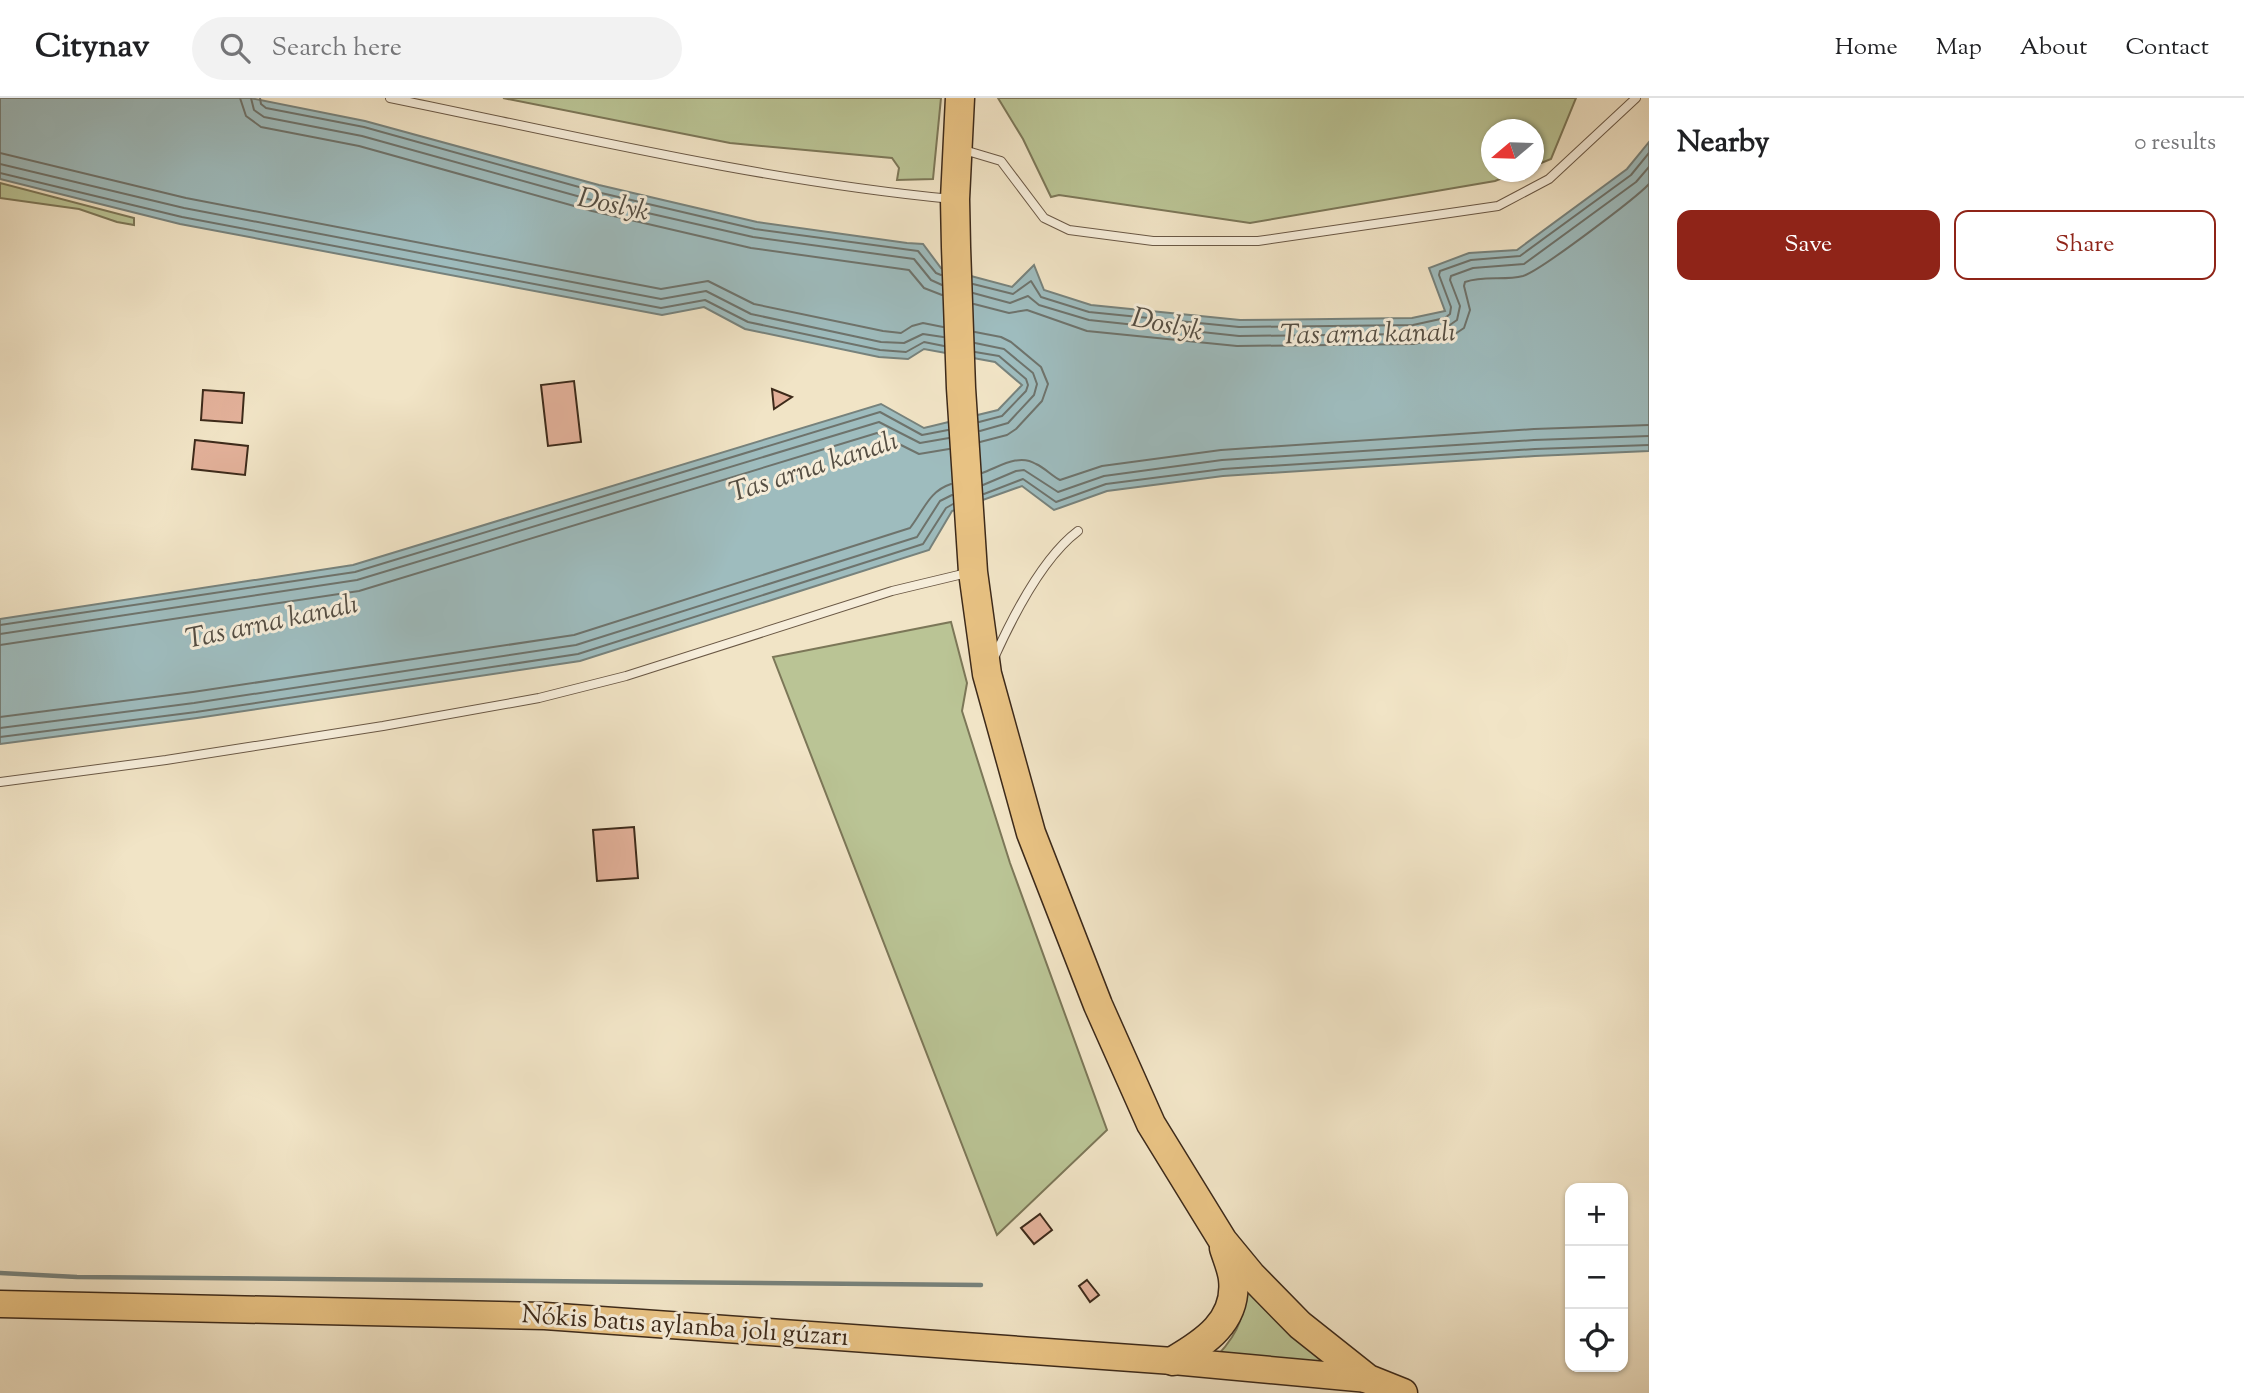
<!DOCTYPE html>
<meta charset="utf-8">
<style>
:root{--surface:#fff;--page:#f2f2f2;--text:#202124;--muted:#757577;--line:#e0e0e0;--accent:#8f2418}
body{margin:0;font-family:"Sorts Mill Goudy",serif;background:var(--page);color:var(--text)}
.controls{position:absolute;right:21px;bottom:21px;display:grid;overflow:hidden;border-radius:14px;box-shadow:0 2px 5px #0004}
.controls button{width:63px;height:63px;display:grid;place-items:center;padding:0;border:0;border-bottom:2px solid var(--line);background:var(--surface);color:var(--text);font:35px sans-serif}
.compass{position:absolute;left:1481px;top:21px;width:63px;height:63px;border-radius:50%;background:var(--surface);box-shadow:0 2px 5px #0004;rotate:251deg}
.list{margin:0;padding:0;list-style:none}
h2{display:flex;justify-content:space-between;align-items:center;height:91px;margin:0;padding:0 28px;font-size:30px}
h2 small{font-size:23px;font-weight:400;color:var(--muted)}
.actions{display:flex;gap:14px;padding:21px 28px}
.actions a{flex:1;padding:16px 0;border:2px solid var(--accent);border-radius:14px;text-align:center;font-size:24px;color:var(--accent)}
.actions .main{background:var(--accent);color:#fff}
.icon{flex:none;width:38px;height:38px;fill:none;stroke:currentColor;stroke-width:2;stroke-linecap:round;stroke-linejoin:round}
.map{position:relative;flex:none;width:1649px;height:1295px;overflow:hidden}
header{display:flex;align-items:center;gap:42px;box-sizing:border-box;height:98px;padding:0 35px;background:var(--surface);border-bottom:2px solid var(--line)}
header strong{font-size:33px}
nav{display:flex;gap:38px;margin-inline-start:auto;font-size:24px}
.search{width:490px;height:63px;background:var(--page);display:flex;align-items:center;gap:18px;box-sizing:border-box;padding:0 24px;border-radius:38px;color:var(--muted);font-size:26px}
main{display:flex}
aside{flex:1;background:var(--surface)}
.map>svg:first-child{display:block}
.green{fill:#bac495;stroke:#7c7758;stroke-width:2}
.water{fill:#9ebcbe;stroke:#77827c;stroke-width:2}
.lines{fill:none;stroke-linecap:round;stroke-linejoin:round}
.shore{stroke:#6e736c;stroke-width:2}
.stream{stroke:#77827c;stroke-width:4.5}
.building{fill:#e3b19a;stroke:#3d2a1a;stroke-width:2}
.service-casing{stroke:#6a5845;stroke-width:10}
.primary-casing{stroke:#3d2a1a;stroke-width:29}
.trunk-casing{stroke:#3d2a1a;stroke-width:31}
.service{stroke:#f6edda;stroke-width:8}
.primary{stroke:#e8c283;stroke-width:26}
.trunk{stroke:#e8c283;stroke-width:28}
.labels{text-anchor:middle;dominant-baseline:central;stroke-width:6;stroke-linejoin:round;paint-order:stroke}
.street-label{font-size:26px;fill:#3d2a1a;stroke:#f6edda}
.water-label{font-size:28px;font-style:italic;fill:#554e43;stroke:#f6edda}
</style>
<header>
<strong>Citynav</strong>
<div class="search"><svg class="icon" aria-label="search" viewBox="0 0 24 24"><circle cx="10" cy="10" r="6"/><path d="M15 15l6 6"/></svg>Search here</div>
<nav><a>Home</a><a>Map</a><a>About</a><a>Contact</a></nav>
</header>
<main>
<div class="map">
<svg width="1649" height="1295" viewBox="0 0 1649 1295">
<rect width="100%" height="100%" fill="#f1e4c6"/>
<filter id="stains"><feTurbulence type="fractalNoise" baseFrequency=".00286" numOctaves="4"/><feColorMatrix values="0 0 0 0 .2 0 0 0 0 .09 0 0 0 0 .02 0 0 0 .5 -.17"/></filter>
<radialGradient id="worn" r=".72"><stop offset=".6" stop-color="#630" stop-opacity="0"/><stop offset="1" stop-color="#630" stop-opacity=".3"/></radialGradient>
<g class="green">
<polygon points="503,0 941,0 933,81 897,82 899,70 892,60 730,45"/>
<polygon points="998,0 1576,0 1551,61 1534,68 1534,32 1492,32 1492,74 1518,74 1495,83 1250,125 1059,97 1051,99 1023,41"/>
<polygon points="0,85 134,120 134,127 117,124 79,111 0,100"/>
<polygon points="951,524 967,585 962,613 1010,765 1107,1032 997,1137 773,559"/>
<path d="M1244,1185L1338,1268L1218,1257C1240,1233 1245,1217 1244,1185Z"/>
</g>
<polygon class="water" points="0,0 250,0 365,23 599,87 757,124 907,145 923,146 941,170 1012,189 1034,167 1044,192 1091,207 1240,222 1412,220 1445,213 1429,170 1469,155 1517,152 1627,71 1649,44 1649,353 1535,358 1223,378 1107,393 1054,412 1022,388 952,413 929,452 580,563 197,620 0,646 0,521 353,467 881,306 924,330 998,312 1022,287 995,264 924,251 908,261 879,259 745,231 704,209 662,217 180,126 0,81"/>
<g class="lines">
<g class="shore">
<polyline points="240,0 246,18 261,29 359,48 592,113 751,150 909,172 924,190 942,197"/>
<polyline points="251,0 254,12 264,19 362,38 595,103 753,139 914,161 931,182 942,187"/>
<polyline points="260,0 261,6 266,10 364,29 597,94 755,131 918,153 936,175 941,177"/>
<polyline points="0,55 186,100 661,191 708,183 754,206 883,233 901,235 912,228 923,225 943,229"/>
<polyline points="0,66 184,110 661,201 706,193 751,216 881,244 904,245 923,236 943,239"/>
<polyline points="0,75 182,119 661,210 705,202 748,224 880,252 906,254 924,244 944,248"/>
<polyline points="973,186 1013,196 1031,183 1041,199 1089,214 1239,229 1413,227 1445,220 1450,216 1451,209 1439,177 1440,173 1471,162 1520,158 1631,77 1649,55"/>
<polyline points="973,195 1010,205 1028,198 1039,207 1089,222 1239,238 1413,236 1447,229 1457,222 1460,208 1450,182 1451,178 1473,170 1524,166 1636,84 1649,69"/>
<path d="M974,206L1009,215L1027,212L1087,233L1237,248L1414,246L1452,238L1464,230L1470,212L1464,188L1465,184C1484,177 1504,183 1523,178C1540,173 1636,100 1649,86"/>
<polyline points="975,234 1001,239 1011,244 1041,269 1048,286 1042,303 1016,331 1007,337 980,344"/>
<polyline points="975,245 1004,251 1033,275 1037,286 1034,297 1008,325 980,333"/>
<polyline points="975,254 999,258 1026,281 1028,287 1026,293 1002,318 979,324"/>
<path d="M982,375C999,369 1019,355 1036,366C1045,370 1052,378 1060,382L1102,368L1221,352L1534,331L1649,327"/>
<polyline points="983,387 1016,373 1024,372 1058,394 1104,378 1222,362 1534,342 1649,338"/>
<polyline points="984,396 1023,381 1056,404 1106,386 1223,371 1535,351 1649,347"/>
<polyline points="0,527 355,474 880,314 922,337 948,332"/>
<polyline points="0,536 357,482 879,324 920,345 949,340"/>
<polyline points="0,547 359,493 877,335 919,356 949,351"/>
<path d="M0,619L193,594L574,537L910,430C924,412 929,393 951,386"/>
<polyline points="0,630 194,605 576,547 917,439 940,403 952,397"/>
<polyline points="0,639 196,614 578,556 923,446 946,410 953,406"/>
</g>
<polyline class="stream" points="0,1175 77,1179 981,1187"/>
</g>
<g class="building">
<polygon points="574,283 581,344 548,348 541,287"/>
<polygon points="772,291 792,299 774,311"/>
<polygon points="203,292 244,295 242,325 201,322"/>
<polygon points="195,342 248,348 245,377 192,371"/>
<polygon points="634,729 638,780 597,783 593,732"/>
<polygon points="1040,1116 1052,1132 1034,1146 1021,1130"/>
<polygon points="1087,1182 1099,1197 1090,1204 1079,1188"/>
</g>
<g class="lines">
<g class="service-casing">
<g id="service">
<path d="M390,0C576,38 763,83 952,101"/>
<polyline points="964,52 1001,63 1044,120 1069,132 1153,143 1258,143 1498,108 1549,81 1636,0"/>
<path d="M994,560C1012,520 1042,460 1078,433"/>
<polyline points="0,684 166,662 383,628 539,600 626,578 892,493 967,475"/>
</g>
</g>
<g class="primary-casing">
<polyline id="primary" points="0,1206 545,1218 1173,1263 1368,1281"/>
</g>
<g class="trunk-casing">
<g id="trunk">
<polyline points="960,0 955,101 956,149 961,290 973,474 987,576 1031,735 1098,907 1151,1026 1223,1143 1251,1177 1300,1227 1368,1281 1403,1295"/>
<path d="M1173,1263C1204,1245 1238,1223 1233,1181C1232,1171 1227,1160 1224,1150"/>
</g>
</g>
<use href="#service" class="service"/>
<use href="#primary" class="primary"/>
<use href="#trunk" class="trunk"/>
</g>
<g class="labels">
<g class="street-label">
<text transform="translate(685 1229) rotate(4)">Nókis batıs aylanba jolı gúzarı</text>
</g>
<g class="water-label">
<text transform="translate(613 108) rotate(12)">Doslyk</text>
<text transform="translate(1167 228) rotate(12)">Doslyk</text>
<text transform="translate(1368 237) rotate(-1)">Tas arna kanalı</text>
<text transform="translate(814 370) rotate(-18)">Tas arna kanalı</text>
<text transform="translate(272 525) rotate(-12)">Tas arna kanalı</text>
</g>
</g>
<rect width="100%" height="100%" filter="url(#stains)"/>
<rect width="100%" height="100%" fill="url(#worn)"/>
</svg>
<div class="controls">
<button>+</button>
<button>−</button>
<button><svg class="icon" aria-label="locate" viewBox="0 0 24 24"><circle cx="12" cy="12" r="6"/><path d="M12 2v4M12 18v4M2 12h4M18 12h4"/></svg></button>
</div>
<svg class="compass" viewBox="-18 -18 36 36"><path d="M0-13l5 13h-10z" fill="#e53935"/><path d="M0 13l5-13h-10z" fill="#757577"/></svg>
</div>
<aside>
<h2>Nearby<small>0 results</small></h2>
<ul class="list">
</ul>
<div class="actions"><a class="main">Save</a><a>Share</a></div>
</aside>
</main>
